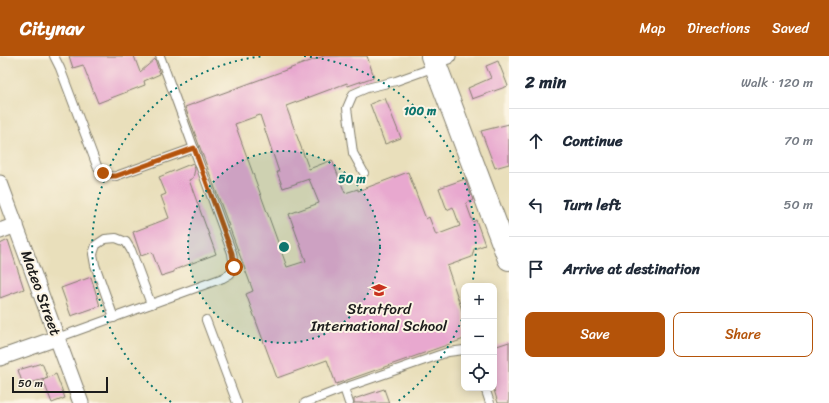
<!DOCTYPE html>
<meta charset="utf-8">
<style>
:root{--surface:#fff;--page:#f6f6f7;--text:#1f2937;--muted:#747a83;--line:#e0e1e3;--accent:#b45309}
body{margin:0;font-family:Sriracha,sans-serif;background:var(--page);color:var(--text)}
.controls{position:absolute;right:12px;bottom:12px;display:grid;overflow:hidden;border-radius:8px;box-shadow:0 2px 10px #0003}
.controls button{width:36px;height:36px;display:grid;place-items:center;padding:0;border:0;border-bottom:1px solid var(--line);background:var(--surface);color:var(--text);font:20px sans-serif}
.scale{position:absolute;left:12px;bottom:10px;width:96px;box-sizing:border-box;padding-left:4px;border:2px solid #1c1c1c;border-top:0;font-size:11px;line-height:14px;white-space:nowrap;color:#1c1c1c;-webkit-text-stroke:3px #fcf5e5;paint-order:stroke}
.stop{position:absolute;width:12px;height:12px;margin:-9px;border:3px solid #b45309;border-radius:50%;background:#fff}
.stop.end{background:#b45309;border-color:#fff;box-shadow:0 1px 4px #0008}
.list{margin:0;padding:0;list-style:none}
h2{display:flex;justify-content:space-between;align-items:center;height:52px;margin:0;padding:0 16px;font-size:17px}
h2 small{font-size:13px;font-weight:400;color:var(--muted)}
.list li{display:grid;grid-template-columns:26px 1fr auto;gap:12px;align-items:center;box-sizing:border-box;height:64px;padding:0 16px;border-top:1px solid var(--line)}
.list b{display:block;font-size:15px;white-space:nowrap}
.list em{font-size:13px;font-style:normal;color:var(--muted)}
.actions{display:flex;gap:8px;padding:12px 16px}
.actions a{flex:1;padding:9px 0;border:1px solid var(--accent);border-radius:8px;text-align:center;font-size:14px;color:var(--accent)}
.actions .main{background:var(--accent);color:#fff}
.icon{flex:none;width:22px;height:22px;fill:none;stroke:currentColor;stroke-width:2;stroke-linecap:round;stroke-linejoin:round}
.map{position:relative;flex:none;width:509px;height:347px;overflow:hidden}
header{display:flex;align-items:center;gap:24px;box-sizing:border-box;height:56px;padding:0 20px;background:var(--accent);color:#fff}
header strong{font-size:19px}
nav{display:flex;gap:22px;margin-inline-start:auto;font-size:14px}
main{display:flex}
aside{flex:1;background:var(--surface)}
.map>svg:first-child{display:block}
.building{fill:#e8a8cf;fill-rule:evenodd}
.lines{fill:none;stroke-linecap:round;stroke-linejoin:round}
.lane-casing{stroke:#827e6c;stroke-width:10}
.street-casing{stroke:#827e6c;stroke-width:17}
.secondary-casing{stroke:#827e6c;stroke-width:24}
.lane{stroke:#fff;stroke-width:8}
.street{stroke:#fff;stroke-width:15}
.secondary{stroke:#fff;stroke-width:22}
.route{stroke:#b45309;stroke-width:5}
.ring{fill:none;stroke:#0f766e;stroke-width:2;stroke-dasharray:2 4}
.labels{text-anchor:middle;dominant-baseline:central;stroke-width:4;stroke-linejoin:round;paint-order:stroke}
.street-label{font-size:15px;fill:#1c1c1c;stroke:#fcf5e5}
.poi-label{font-size:15px;fill:#1c1c1c;stroke:#fcf5e5}
.centre{fill:#0f766e;stroke:#fcf5e5;stroke-width:2}
.ring-label{font-size:12px;text-anchor:middle;font-weight:bold;fill:#0f766e;stroke:#fcf5e5;stroke-width:4;stroke-linejoin:round;paint-order:stroke}
</style>
<header>
<strong>Citynav</strong>
<nav><a>Map</a><a>Directions</a><a>Saved</a></nav>
</header>
<main>
<div class="map">
<svg width="509" height="347" viewBox="0 0 509 347">
<rect width="100%" height="100%" fill="#fcf5e5"/>
<filter id="ink" filterUnits="userSpaceOnUse"><feTurbulence type="fractalNoise" baseFrequency=".025" numOctaves="2"/><feDisplacementMap in="SourceGraphic" scale="8" xChannelSelector="R" yChannelSelector="G"/><feConvolveMatrix kernelMatrix="1 2 1 2 8 2 1 2 1" color-interpolation-filters="sRGB"/></filter>
<filter id="wash" filterUnits="userSpaceOnUse"><feTurbulence type="fractalNoise" baseFrequency=".012" numOctaves="4" result="noise"/><feDisplacementMap in="SourceGraphic" scale="16" xChannelSelector="R" yChannelSelector="G"/><feGaussianBlur stdDeviation="0.9" result="paint"/><feColorMatrix in="noise" values="0 0 0 0 0 0 0 0 0 0 0 0 0 0 0 0 0 1.4 0 .05"/><feComposite in="paint" operator="in"/></filter>
<g filter="url(#wash)">
<rect width="100%" height="100%" fill="#e9dfbb"/>
<g id="blocks">
<g class="building">
<polygon points="69,0 134,0 140,16 155,3 160,18 144,25 145,29 98,47 83,9 73,12"/>
<path d="M324,0H367L374,21L348,30L347,27L286,50L309,113L332,104L345,137L358,133V135L408,116L426,163L429,161L436,179L460,170L453,151L447,154L439,132L465,123L473,144L466,147L473,166L476,164L485,189L474,193L472,201L447,210L464,260V283L336,328L327,304L277,322L246,238L253,235L185,51ZM260,59L279,116H277L283,132L309,123L319,147L289,158L306,205L287,211L235,68Z"/>
<polygon points="498,5 508,30 472,43 468,32 491,22 486,10"/>
<polygon points="385,42 401,82 385,88 370,48"/>
<polygon points="509,68 509,108 495,112 481,75"/>
<polygon points="193,107 195,113 193,122 189,124 216,198 174,214 174,216 161,220 152,196 141,200 133,176 169,162 161,140 166,138 159,121"/>
<polygon points="8,184 24,233 0,242 0,188"/>
<polygon points="91,221 100,250 71,260 61,232"/>
<polygon points="509,286 509,347 498,347 494,334 494,291"/>
<polygon points="42,307 48,322 23,329 18,314"/>
<polygon points="56,318 65,342 52,347 43,324"/>
<polygon points="384,333 389,347 354,347 354,343"/>
</g>
</g>
</g>
<g filter="url(#ink)">
<use href="#blocks" fill-opacity="0" stroke="#827e6c" stroke-width="1"/>
<g class="lines">
<g class="lane-casing">
<g id="lane">
<path d="M54,0L60,12L97,110C103,118 105,121 116,120L194,92"/>
<polyline points="364,117 353,97 347,52 353,38 367,32 396,25 435,11"/>
<polyline points="114,262 95,209 93,198 96,189 105,183 116,182 126,186 131,194 151,248"/>
<polyline points="206,264 237,347"/>
<polyline points="57,282 223,222 230,218 234,211 232,197 160,0"/>
<polyline points="344,332 349,347"/>
<polyline points="485,332 490,347"/>
<polyline points="305,347 344,332 448,296 464,294"/>
</g>
</g>
<g class="street-casing">
<g id="street">
<polyline points="434,5 448,0"/>
<polyline points="0,127 81,347"/>
<polyline points="0,175 16,169"/>
<polyline points="0,302 57,282"/>
</g>
</g>
<g class="secondary-casing">
<polyline id="secondary" points="432,0 509,203"/>
</g>
<use href="#lane" class="lane"/>
<use href="#street" class="street"/>
<use href="#secondary" class="secondary"/>
</g>
</g>
<g class="lines" filter="url(#ink)">
<polyline class="route" points="103,117 109,120 116,120 194,92 232,197 234,211"/>
</g>
<circle cx="284" cy="191" r="96" fill="#0f766e" fill-opacity=".12"/>
<g class="ring">
<circle cx="284" cy="191" r="96"/>
<path d="M464 258A192 192 0 0 1 397 346M171 346A192 192 0 0 1 264 0M304 0A192 192 0 0 1 472 229"/>
</g>
<defs>
<g id="school-bare" transform="scale(1.2)"><path d="M0-5L7-2L0 1L-7-2ZM-4 1L0 2.5L4 1V4Q0 6-4 4Z" fill="#c8321e" stroke="#fcf5e5" stroke-width="2.5" paint-order="stroke"/></g>
</defs>
<g fill-rule="evenodd">
<use href="#school-bare" x="379" y="234"/>
</g>
<g class="labels">
<g class="street-label">
<text transform="translate(41 237) rotate(70)">Mateo Street</text>
</g>
<g class="poi-label">
<text x="379" y="253">Stratford<tspan x="379" dy="17">International School</tspan></text>
</g>
</g>
<circle cx="284" cy="191" r="6" class="centre"/>
<g class="ring-label">
<text x="420" y="59">100 m</text>
<text x="352" y="127">50 m</text>
</g>
</svg>
<div class="controls">
<button>+</button>
<button>−</button>
<button><svg class="icon" aria-label="locate" viewBox="0 0 24 24"><circle cx="12" cy="12" r="6"/><path d="M12 2v4M12 18v4M2 12h4M18 12h4"/></svg></button>
</div>
<div class="scale">50 m</div>
<div class="stop" style="left:234px;top:211px"></div>
<div class="stop end" style="left:103px;top:117px"></div>
</div>
<aside>
<h2>2 min<small>Walk · 120 m</small></h2>
<ul class="list">
<li><svg class="icon" aria-label="ahead" viewBox="0 0 24 24"><path d="M12 20V5M6 11l6-6 6 6"/></svg><div><b>Continue</b></div><em>70 m</em></li>
<li><svg class="icon" aria-label="left" viewBox="0 0 24 24"><path d="M17 20v-9H6M10 6l-5 5 5 5"/></svg><div><b>Turn left</b></div><em>50 m</em></li>
<li><svg class="icon" aria-label="arrive" viewBox="0 0 24 24"><path d="M6 21V4h12l-3 4 3 4H6"/></svg><div><b>Arrive at destination</b></div></li>
</ul>
<div class="actions"><a class="main">Save</a><a>Share</a></div>
</aside>
</main>
